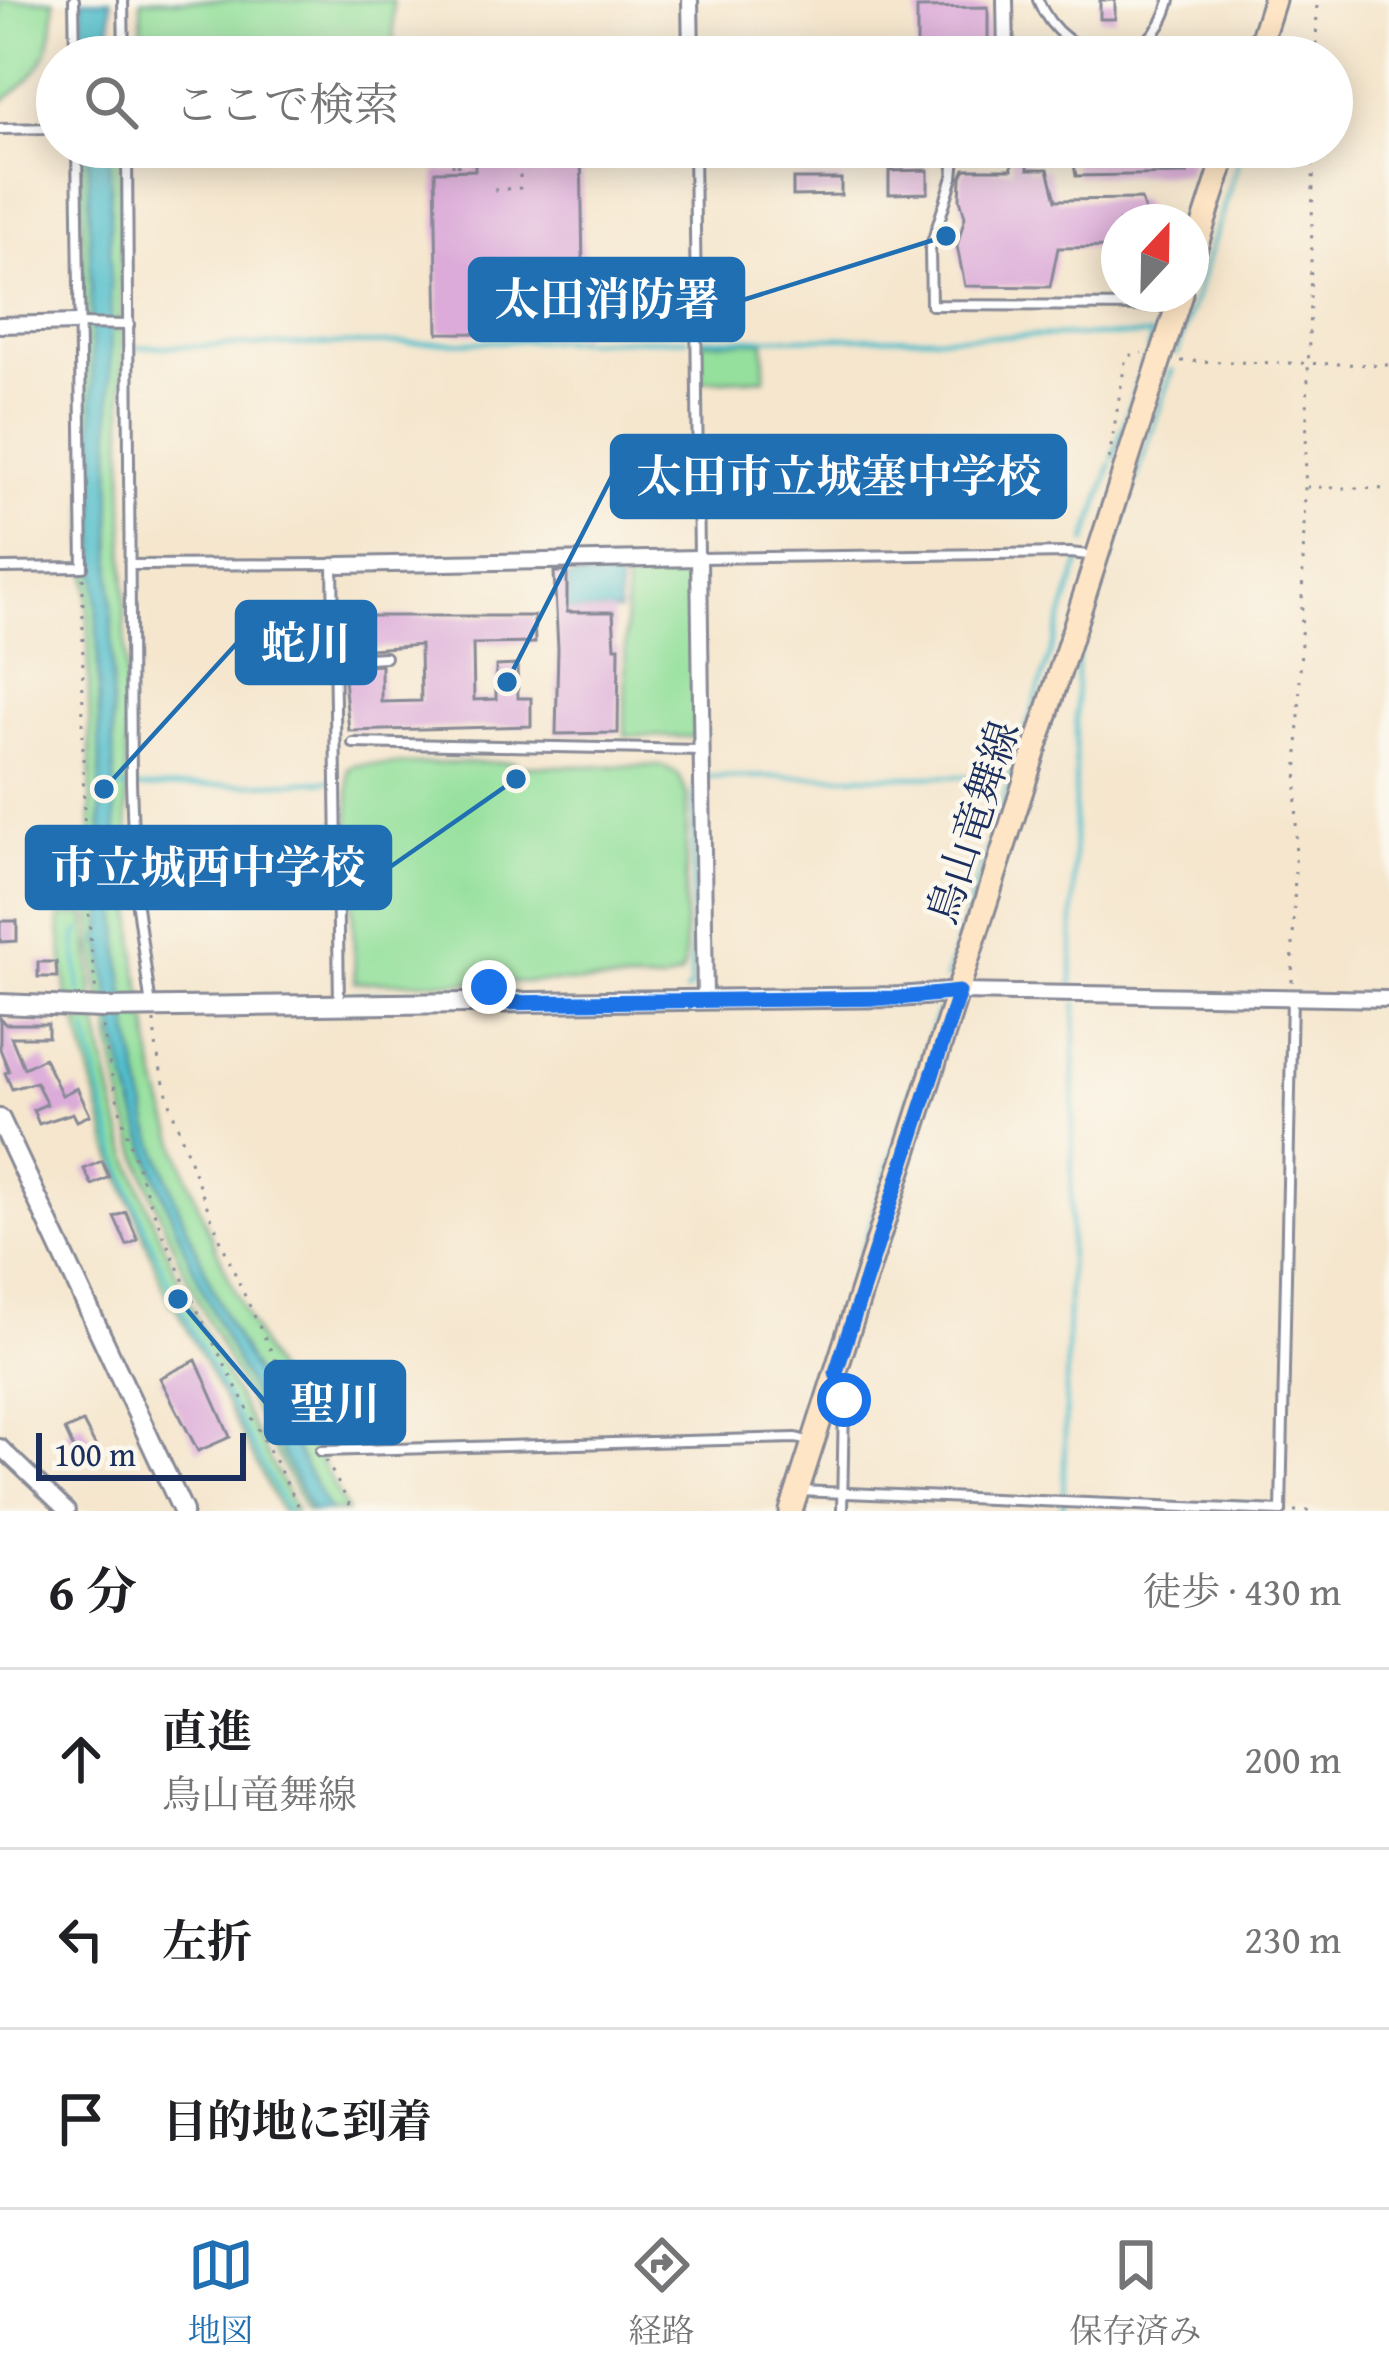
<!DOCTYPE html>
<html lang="ja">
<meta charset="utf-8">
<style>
:root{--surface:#fff;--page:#f2f2f2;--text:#202124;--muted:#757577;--line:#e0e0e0;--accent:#1f6fb2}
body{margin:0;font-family:"Gentium Book Plus","Noto Serif JP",serif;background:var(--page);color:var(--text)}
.compass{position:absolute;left:1101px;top:204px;width:108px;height:108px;border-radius:50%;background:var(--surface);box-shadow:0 6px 30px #0003;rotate:22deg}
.scale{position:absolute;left:36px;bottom:30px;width:210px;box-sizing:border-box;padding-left:12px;border:6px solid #1b2f5e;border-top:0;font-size:33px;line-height:42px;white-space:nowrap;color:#1b2f5e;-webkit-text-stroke:9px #fbf7ec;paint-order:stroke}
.stop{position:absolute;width:36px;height:36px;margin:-27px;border:9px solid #1a73e8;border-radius:50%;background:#fff}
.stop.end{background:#1a73e8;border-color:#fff;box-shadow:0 3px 12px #0008}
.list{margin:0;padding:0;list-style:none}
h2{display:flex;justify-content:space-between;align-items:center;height:156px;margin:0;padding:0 48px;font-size:51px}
h2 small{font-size:39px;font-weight:400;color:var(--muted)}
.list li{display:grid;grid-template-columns:78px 1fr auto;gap:36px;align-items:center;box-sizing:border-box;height:180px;padding:0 48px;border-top:3px solid var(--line)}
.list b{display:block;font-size:45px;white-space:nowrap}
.list p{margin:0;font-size:39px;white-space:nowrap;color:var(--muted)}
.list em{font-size:39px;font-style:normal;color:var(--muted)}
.icon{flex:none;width:66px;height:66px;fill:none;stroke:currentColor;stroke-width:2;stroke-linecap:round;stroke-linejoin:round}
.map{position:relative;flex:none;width:1389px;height:1511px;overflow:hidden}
.search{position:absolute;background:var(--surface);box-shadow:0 6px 30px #0003;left:36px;right:36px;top:36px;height:132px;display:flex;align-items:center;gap:30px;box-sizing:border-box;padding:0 42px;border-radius:66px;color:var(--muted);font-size:45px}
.sheet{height:696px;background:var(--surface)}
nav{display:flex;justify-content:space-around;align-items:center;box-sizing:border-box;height:168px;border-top:3px solid var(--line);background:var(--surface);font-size:33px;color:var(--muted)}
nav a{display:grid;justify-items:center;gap:6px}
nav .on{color:var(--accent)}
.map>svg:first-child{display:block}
.green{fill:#94e09c;stroke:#58887d;stroke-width:3}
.water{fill:#51beca;stroke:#367694;stroke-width:3}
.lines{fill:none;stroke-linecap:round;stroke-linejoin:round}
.stream{stroke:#51beca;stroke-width:4.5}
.building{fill:#dcabd9}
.service-casing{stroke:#888a96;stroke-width:14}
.minor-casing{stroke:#888a96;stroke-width:20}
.tertiary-casing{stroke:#888a96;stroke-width:24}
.secondary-casing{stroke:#888a96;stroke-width:27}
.path{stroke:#888a96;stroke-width:3;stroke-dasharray:3 9;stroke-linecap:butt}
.service{stroke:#fff;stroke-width:8}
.minor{stroke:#fff;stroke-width:14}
.tertiary{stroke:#fff;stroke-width:18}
.secondary{stroke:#fee5c5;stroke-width:21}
.route{stroke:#1a73e8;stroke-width:15}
.labels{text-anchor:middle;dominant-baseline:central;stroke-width:9;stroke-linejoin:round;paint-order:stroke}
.street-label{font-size:42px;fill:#1b2f5e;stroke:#fbf7ec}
.leader{fill:none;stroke:#1f6fb2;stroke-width:4.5}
.callout-dot{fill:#1f6fb2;stroke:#fbf7ec;stroke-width:4.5}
.callout{fill:#1f6fb2;stroke:#1f6fb2;stroke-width:4.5}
.callout-label{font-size:45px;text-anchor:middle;font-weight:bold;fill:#fff}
</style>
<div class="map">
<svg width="1389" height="1511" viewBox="0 0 1389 1511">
<rect width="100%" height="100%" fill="#fbf7ec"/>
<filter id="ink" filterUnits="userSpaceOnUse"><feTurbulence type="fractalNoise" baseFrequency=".00833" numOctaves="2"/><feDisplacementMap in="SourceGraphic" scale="24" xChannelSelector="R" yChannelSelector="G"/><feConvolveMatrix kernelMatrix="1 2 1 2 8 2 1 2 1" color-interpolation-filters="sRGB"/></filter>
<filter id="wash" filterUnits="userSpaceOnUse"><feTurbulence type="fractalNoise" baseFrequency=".004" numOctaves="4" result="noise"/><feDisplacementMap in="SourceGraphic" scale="48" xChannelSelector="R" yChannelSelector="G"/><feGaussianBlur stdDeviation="2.7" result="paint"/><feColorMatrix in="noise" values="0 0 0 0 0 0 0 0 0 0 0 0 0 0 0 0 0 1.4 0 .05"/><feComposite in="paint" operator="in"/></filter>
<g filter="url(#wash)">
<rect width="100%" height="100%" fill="#f5e6cd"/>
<g class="green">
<path d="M0,0H54C54,52 43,73 0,103Z"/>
<polygon points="141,0 393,0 394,57 142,57"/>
<path d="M81,147H88L103,923L99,942L103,947C122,1152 221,1331 311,1511H306C241,1384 166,1256 127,1118C115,1078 112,1040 105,1002L101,1000L93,943Z"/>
<path d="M110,147H119L121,320H117V331L122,332L127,814L137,969L144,1000L140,1001L143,1020L148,1022C151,1069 165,1111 180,1155C222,1279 286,1395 347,1511H329L225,1317L176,1201L149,1126L127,1015L120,953L112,714Z"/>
<polygon points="764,341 765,378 701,381 700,342"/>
<polygon points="685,565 691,571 694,737 625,736 626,566"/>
<polygon points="514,762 521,766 662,766 679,775 687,795 684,967 681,975 661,982 355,982 348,769 355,765"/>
<polygon points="86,914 93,996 89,1002 67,998 59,917"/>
<path d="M77,1022H97C106,1066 114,1112 129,1155C170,1279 237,1395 296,1511H281L175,1305L171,1306L111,1152Z"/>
</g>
<g class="water">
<polygon points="81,0 111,0 110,57 85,57"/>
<path d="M88,147H110L112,714L120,953L127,1015L149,1126L176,1201L225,1317L329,1511H311C221,1331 122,1152 103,947L99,942L103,923Z"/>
<rect x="567" y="577" width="52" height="35"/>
</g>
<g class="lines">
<g class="stream">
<polyline points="702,339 1152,335 1148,350"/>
<polyline points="136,347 687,339"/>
<polyline points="1177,354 1243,147"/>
<polyline points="1113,458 1145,359"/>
<polyline points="1086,542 1111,464"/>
<polyline points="707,777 1010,776"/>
<polyline points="109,789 332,781"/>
<polyline points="80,930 75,938 80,992"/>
<polyline points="946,979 1080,561"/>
<polyline points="1072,984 1077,659 1172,370"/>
<polyline points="686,992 691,987 695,785"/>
<polyline points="353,994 507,993"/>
<path d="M87,1031C96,1073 105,1115 118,1156C159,1280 227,1396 287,1511"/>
<polyline points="811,1413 937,1012"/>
<polyline points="1063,1511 1076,1003"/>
</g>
</g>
<g id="blocks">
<g class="building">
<rect x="1100" y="0" width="15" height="19"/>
<polygon points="988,7 988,54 917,54 917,8"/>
<polygon points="475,147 581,147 584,334 438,333 435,171 475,170"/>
<polygon points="1011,147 1027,147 1028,169 1048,169 1056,200 1141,199 1148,222 1119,222 1119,247 1058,248 1050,287 965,286 957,246 965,217 960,199 961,178 965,169 1012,169"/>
<polygon points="1071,147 1189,147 1190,167 1187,174 1076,176"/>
<polygon points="928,170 928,193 889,194 889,171"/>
<polygon points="793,179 841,179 841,195 793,196"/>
<polygon points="554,572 567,572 567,612 613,612 615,647 619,647 618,733 556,734 558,648"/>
<polygon points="358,616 534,616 535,643 473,644 474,700 496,699 496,666 517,665 518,698 531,698 531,726 349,731 343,668 381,665 381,702 421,701 420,645 358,650"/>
<polygon points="0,921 17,921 17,941 0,942"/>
<polygon points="38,962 56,962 57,977 38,977"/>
<polygon points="0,1018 5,1024 48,1024 48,1037 11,1037 24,1068 44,1058 62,1095 77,1088 90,1115 77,1121 73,1113 39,1124 33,1110 47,1104 36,1082 12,1089 5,1073 9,1071 0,1049"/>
<polygon points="102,1161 109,1177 92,1185 84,1169"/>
<polygon points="126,1212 138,1240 127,1245 114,1217"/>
<polygon points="196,1360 230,1437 198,1451 160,1378"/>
<polygon points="83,1422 100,1455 80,1463 65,1430"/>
</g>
</g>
</g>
<g filter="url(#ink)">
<use href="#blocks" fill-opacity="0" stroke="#888a96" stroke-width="3"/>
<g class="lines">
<g class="service-casing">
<g id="service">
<polyline points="74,0 75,57"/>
<polyline points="123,0 124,57"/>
<path d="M1038,0C1064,65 1150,78 1170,0"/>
<polyline points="0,129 57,128"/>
<polyline points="127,147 131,782 135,892 151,1007"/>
<polyline points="694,147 699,558 1070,553 1097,556"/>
<polyline points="956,147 953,177 930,249 931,305 1160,306 1175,309"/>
<polyline points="77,324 129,325"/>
<polyline points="333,563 339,1003"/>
<polyline points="132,565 335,564"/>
<polyline points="0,568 83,567 77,147"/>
<polyline points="335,660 385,657"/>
<polyline points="353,743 700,750"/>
<polyline points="489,975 489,1001"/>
<polyline points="838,1379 844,1400 842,1511"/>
<polyline points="321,1451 796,1438 811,1442"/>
<polyline points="799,1491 1281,1511"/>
<polyline points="1281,1511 1292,997"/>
</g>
</g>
<g class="minor-casing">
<g id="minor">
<polyline points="690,0 691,57"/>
<polyline points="1005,0 1006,57"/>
<polyline points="0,325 77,323"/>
<polyline points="340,565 699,558 705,1000"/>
<polyline points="959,992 1389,999"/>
<polyline points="0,1447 67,1511"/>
</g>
</g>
<g class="tertiary-casing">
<g id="tertiary">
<polyline points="0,1004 103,1008 899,997 959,992"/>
<polyline points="0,1119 183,1511"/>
</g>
</g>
<g class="secondary-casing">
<g id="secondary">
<polyline points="1256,57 1274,0"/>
<polyline points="1191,263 1228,147"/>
<polyline points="791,1511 1181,294"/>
</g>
</g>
<g class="path">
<polyline points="1316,57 1317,0"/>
<polygon points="458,164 458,168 448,171 448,165"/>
<polyline points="494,190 520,188 520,147"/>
<polyline points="1181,361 1389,365"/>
<polyline points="1109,459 1126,356 1142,353"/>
<polyline points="1307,487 1389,489"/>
<path d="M83,578C83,717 80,856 96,994"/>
<polyline points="1292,982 1314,147"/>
<path d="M154,1021C156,1071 174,1116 191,1163C225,1260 269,1349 316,1440"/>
<path d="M103,1027C128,1201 222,1357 301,1511"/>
<polyline points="326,1460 353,1511"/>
<polyline points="1294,1511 1311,1511"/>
</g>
<use href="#service" class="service"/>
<use href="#minor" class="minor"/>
<use href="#tertiary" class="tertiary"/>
<use href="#secondary" class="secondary"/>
</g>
</g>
<g class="lines" filter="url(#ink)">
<polyline class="route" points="489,987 489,1003 899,998 959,992 836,1372 844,1400"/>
</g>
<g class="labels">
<g class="street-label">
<text transform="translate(972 822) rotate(-72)">鳥山竜舞線</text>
</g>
</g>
<path class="leader" d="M946 236L743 300M507 682L612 476M104 789L237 643M516 779L390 867M178 1299L266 1403"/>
<g class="callout-dot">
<circle cx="946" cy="236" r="12"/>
<circle cx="507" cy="682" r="12"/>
<circle cx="104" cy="789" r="12"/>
<circle cx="516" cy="779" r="12"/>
<circle cx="178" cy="1299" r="12"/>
</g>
<g class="callout">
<rect x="470" y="259" width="273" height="81" rx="12"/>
<rect x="612" y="436" width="453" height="81" rx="12"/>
<rect x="237" y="602" width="138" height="81" rx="12"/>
<rect x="27" y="827" width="363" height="81" rx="12"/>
<rect x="266" y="1362" width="138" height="81" rx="12"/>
</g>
<g class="callout-label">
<text x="607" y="315">太田消防署</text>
<text x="839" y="492">太田市立城塞中学校</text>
<text x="306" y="659">蛇川</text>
<text x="208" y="883">市立城西中学校</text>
<text x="335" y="1419">聖川</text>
</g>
</svg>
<svg class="compass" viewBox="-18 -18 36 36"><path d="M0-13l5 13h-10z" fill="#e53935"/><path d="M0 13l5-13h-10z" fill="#757577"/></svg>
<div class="scale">100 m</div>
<div class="stop" style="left:844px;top:1400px"></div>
<div class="stop end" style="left:489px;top:987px"></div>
<div class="search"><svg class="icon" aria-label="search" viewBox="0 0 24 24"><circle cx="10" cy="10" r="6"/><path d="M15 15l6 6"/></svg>ここで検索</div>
</div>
<section class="sheet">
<h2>6 分<small>徒歩 · 430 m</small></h2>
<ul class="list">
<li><svg class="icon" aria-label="ahead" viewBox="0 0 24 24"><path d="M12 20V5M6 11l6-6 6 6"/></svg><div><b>直進</b><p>鳥山竜舞線</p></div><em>200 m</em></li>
<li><svg class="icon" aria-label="left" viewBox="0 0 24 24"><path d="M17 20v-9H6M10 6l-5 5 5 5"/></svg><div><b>左折</b></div><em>230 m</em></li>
<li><svg class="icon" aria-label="arrive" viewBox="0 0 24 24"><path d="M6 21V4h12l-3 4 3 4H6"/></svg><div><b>目的地に到着</b></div></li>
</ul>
</section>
<nav>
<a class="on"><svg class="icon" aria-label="map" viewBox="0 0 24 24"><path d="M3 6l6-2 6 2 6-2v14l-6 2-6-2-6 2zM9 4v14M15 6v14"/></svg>地図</a>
<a><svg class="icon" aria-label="directions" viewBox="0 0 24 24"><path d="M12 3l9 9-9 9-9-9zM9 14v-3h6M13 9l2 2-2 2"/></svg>経路</a>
<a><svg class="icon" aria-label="saved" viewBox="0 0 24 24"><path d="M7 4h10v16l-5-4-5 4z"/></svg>保存済み</a>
</nav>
